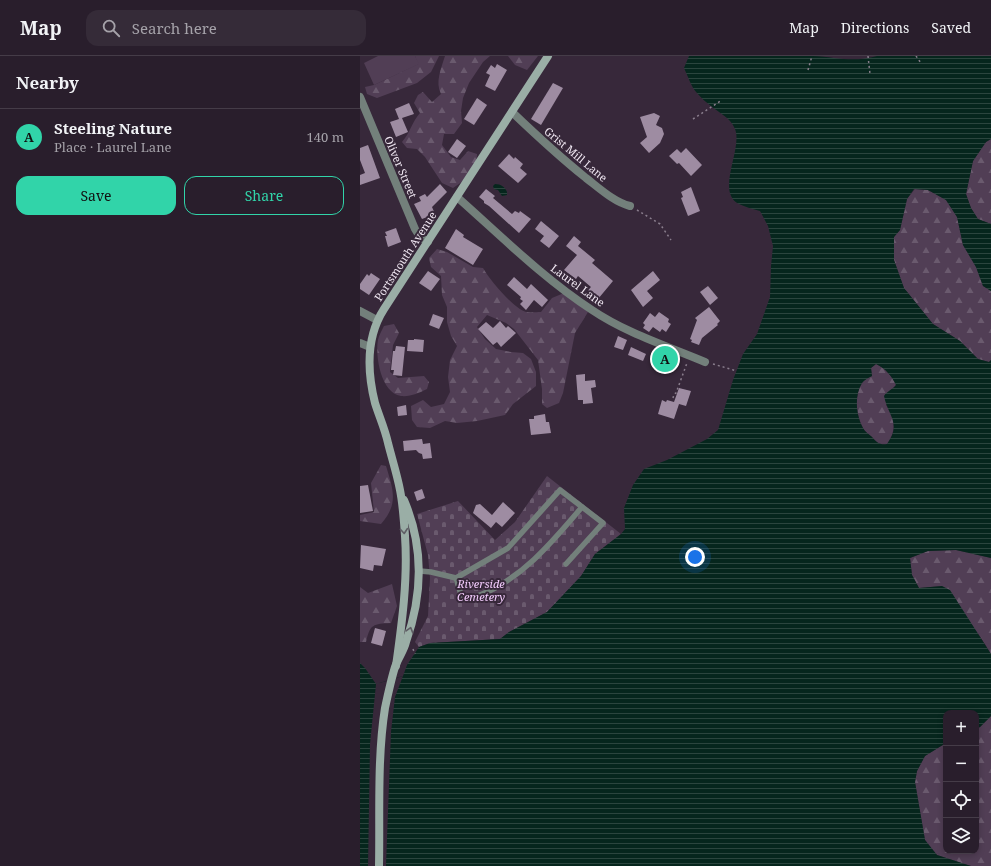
<!DOCTYPE html>
<meta charset="utf-8">
<style>
:root{--surface:#291e2c;--page:#352b38;--text:#f1f3f6;--muted:#a5a2a9;--line:#453c48;--accent:#31d4a9}
body{margin:0;font-family:"Noto Serif",serif;background:var(--page);color:var(--text)}
.controls{position:absolute;right:12px;bottom:12px;display:grid;overflow:hidden;border-radius:8px;box-shadow:0 2px 6px #0003}
.controls button{width:36px;height:36px;display:grid;place-items:center;padding:0;border:0;border-bottom:1px solid var(--line);background:var(--surface);color:var(--text);font:20px sans-serif}
.you{position:absolute;left:335px;top:501px;width:14px;height:14px;margin:-10px;border:3px solid #fff;border-radius:50%;background:#1a73e8;box-shadow:0 0 0 6px #1a73e833}
.badge{display:grid;place-items:center;width:26px;height:26px;border-radius:50%;background:var(--accent);color:#111;font-size:13px;font-weight:700}
.pin{position:absolute;translate:-50% -50%;border:2px solid #fff;box-shadow:0 1px 4px #0006}
.list{margin:0;padding:0;list-style:none}
h2{display:flex;justify-content:space-between;align-items:center;height:52px;margin:0;padding:0 16px;font-size:17px}
h2 small{font-size:13px;font-weight:400;color:var(--muted)}
.list li{display:grid;grid-template-columns:26px 1fr auto;gap:12px;align-items:center;box-sizing:border-box;height:56px;padding:0 16px;border-top:1px solid var(--line)}
.list b{display:block;font-size:15px;white-space:nowrap}
.list p{margin:0;font-size:13px;white-space:nowrap;color:var(--muted)}
.list em{font-size:13px;font-style:normal;color:var(--muted)}
.actions{display:flex;gap:8px;padding:12px 16px}
.actions a{flex:1;padding:9px 0;border:1px solid var(--accent);border-radius:12px;text-align:center;font-size:14px;color:var(--accent)}
.actions .main{background:var(--accent);color:#111}
.icon{flex:none;width:22px;height:22px;fill:none;stroke:currentColor;stroke-width:2;stroke-linecap:round;stroke-linejoin:round}
.map{position:relative;flex:none;width:631px;height:810px;overflow:hidden}
header{display:flex;align-items:center;gap:24px;box-sizing:border-box;height:56px;padding:0 20px;background:var(--surface);border-bottom:1px solid var(--line)}
header strong{font-size:19px}
nav{display:flex;gap:22px;margin-inline-start:auto;font-size:14px}
.search{width:280px;height:36px;background:var(--page);display:flex;align-items:center;gap:10px;box-sizing:border-box;padding:0 14px;border-radius:12px;color:var(--muted);font-size:15px}
main{display:flex}
aside{flex:1;background:var(--surface)}
.map>svg:first-child{display:block}
.forest{fill:url(#forest-firs)}
.cemetery{fill:url(#cemetery-stones)}
.pitch{fill:#513e55}
.water{fill:url(#water-rules);fill-rule:evenodd}
.pier{fill:#37283a}
.building{fill:#9e8ca2}
.lines{fill:none;stroke-linecap:round;stroke-linejoin:round}
.path{stroke:#8a7e8d;stroke-width:1.5;stroke-dasharray:2 3;stroke-linecap:butt}
.lane{stroke:#73807b;stroke-width:5.5}
.street{stroke:#73807b;stroke-width:8}
.secondary{stroke:#9aaea6;stroke-width:8}
.oneway{stroke:#5f5e65}
.labels{text-anchor:middle;dominant-baseline:central;stroke-width:4;stroke-linejoin:round;paint-order:stroke}
.street-label{font-size:11px;fill:#eee5f0;stroke:#37283a}
.park-label{font-size:11px;font-style:italic;fill:#f4ccfe;stroke:#37283a}
</style>
<header>
<strong>Map</strong>
<div class="search"><svg class="icon" aria-label="search" viewBox="0 0 24 24"><circle cx="10" cy="10" r="6"/><path d="M15 15l6 6"/></svg>Search here</div>
<nav><a>Map</a><a>Directions</a><a>Saved</a></nav>
</header>
<main>
<aside>
<h2>Nearby<small></small></h2>
<ul class="list">
<li><span class="badge">A</span><div><b>Steeling Nature</b><p>Place · Laurel Lane</p></div><em>140 m</em></li>
</ul>
<div class="actions"><a class="main">Save</a><a>Share</a></div>
</aside>
<div class="map">
<svg width="631" height="810" viewBox="0 0 631 810">
<defs>
<pattern id="forest-firs" width="22" height="20" patternUnits="userSpaceOnUse"><rect width="22" height="20" fill="#513e55"/><path d="M5 1l3.5 6h-7zM16 11l3.5 6h-7z" fill="#6a5a6e"/></pattern>
<pattern id="cemetery-stones" width="16" height="16" patternUnits="userSpaceOnUse"><rect width="16" height="16" fill="#513e55"/><path d="M2 7V4a2 2 0 0 1 4 0v3zM10 15v-3a2 2 0 0 1 4 0v3z" fill="#6a5a6e"/></pattern>
<pattern id="water-rules" width="6" height="5" patternUnits="userSpaceOnUse"><rect width="6" height="5" fill="#06261d"/><path d="M0 2.5h6" fill="none" stroke="#2b453e"/></pattern>
</defs>
<rect width="100%" height="100%" fill="#37283a"/>
<g class="forest">
<polygon points="55,0 79,0 71,16 57,27 17,42 7,38 5,31 14,29 58,8"/>
<path d="M85,0H130L123,6L109,27L103,42L101,55L102,67L94,78H84L82,89L91,101L100,104L108,95L117,98C117,112 105,125 93,132L82,127L65,101L57,93L47,92L42,86C50,77 52,66 60,57L54,47L58,39L63,36L72,46L81,38C75,26 81,13 85,0Z"/>
<polygon points="148,0 178,0 167,14 155,9"/>
<polygon points="631,83 631,168 618,163 611,152 606,138 613,105 626,86"/>
<polygon points="555,133 568,134 586,144 597,161 603,189 616,211 623,230 631,235 631,304 629,306 618,303 600,285 573,268 544,232 534,204 534,181 540,174 547,143"/>
<path d="M77,193L87,196L113,211L123,212C129,223 153,252 166,256C170,257 177,256 181,256L192,242L204,237L220,248L228,256L215,277L203,337L199,347L187,352L182,348V333L178,304L154,273L146,267L127,259L117,271L125,283L136,293L151,296L163,297L171,303L176,316V330L153,348L145,359L117,365L97,367L85,365L70,372L57,371L52,364L51,350L63,344L71,351L84,348L90,336L88,321L90,304L97,290L91,280L87,266V251L82,239L81,220L71,211L69,202Z"/>
<path d="M34,268L39,277L33,289L30,316L38,322L64,320L69,326L67,333C59,337 50,341 41,340C21,337 15,300 18,284C19,279 22,274 24,270Z"/>
<path d="M516,308C525,312 532,320 536,329L532,333L526,349C535,363 537,374 527,388C520,389 517,387 512,381C509,378 505,376 503,372C496,359 494,340 502,327C503,324 508,322 512,320L511,312Z"/>
<path d="M21,409L26,410C33,433 39,448 21,468L0,465V459L14,456L11,427Z"/>
<polygon points="596,494 631,502 631,598 622,583 582,530 559,532 552,519 550,502 568,495"/>
<path d="M32,528L37,550L31,567C13,568 10,568 6,586H0V531L8,537Z"/>
<polygon points="631,660 631,810 611,810 577,799 565,784 555,726 557,715 565,700 586,687 586,795 616,795 616,673 620,671"/>
</g>
<polygon class="cemetery" points="187,420 261,478 235,498 221,520 187,556 149,576 140,583 70,587 59,591 55,586 68,560 70,522 68,499 57,458 98,445 135,484 155,466"/>
<polygon class="pitch" points="18,0 55,0 59,8 14,29 4,7"/>
<g class="water">
<path d="M329,0C370,0 412,0 453,0C476,1 493,7 517,0H631V83L626,86L613,105L606,138L611,152L618,163L631,168V235L623,230L616,211L603,189L597,161L586,144L568,134L554,133L547,143L540,174L534,181V204L544,232L573,268L600,285L618,303L629,306L631,304V502L596,494L568,495L550,502L552,519L559,532L582,530L590,534L631,598V660L620,671L616,673V657H586V687L565,700L557,715L555,726L565,784L577,799L611,810H0V607L5,612L16,628L43,620L47,609L59,591L70,587L140,583L149,576L187,556L221,520L235,498L261,478L265,473L264,452L273,429L284,413L307,404L347,383L358,374L373,324L383,298L397,278L410,241L411,210L413,190L408,170L400,155C393,153 385,151 379,148C355,136 383,93 375,73C370,61 359,57 351,50C346,46 341,42 337,37C331,31 328,20 324,12ZM516,308C525,312 532,320 536,329C532,334 527,335 524,340C528,360 542,367 527,388C520,389 517,387 512,381C509,378 505,376 503,372C496,359 494,340 502,327C504,324 508,322 512,320L511,312Z"/>
<path d="M135,128C141,128 145,131 147,136V139L142,140L138,134L134,133L133,130Z"/>
</g>
<polygon class="pier" points="43,620 35,641 31,676 26,810 8,810 10,688 16,628"/>
<g class="building">
<polygon points="137,8 147,14 135,35 125,30 130,19 126,17 131,9 135,12"/>
<polygon points="193,27 203,32 181,69 171,63"/>
<polygon points="117,42 127,49 114,69 104,63"/>
<polygon points="49,47 54,58 42,62 48,76 36,81 30,66 39,63 35,53"/>
<polygon points="294,57 300,60 296,69 302,72 304,78 300,87 289,97 280,87 287,81 280,61"/>
<polygon points="97,83 106,90 97,102 88,96"/>
<polygon points="8,89 20,122 0,129 0,119 5,117 0,104 0,92"/>
<polygon points="326,92 342,109 331,120 319,107 317,108 309,100 317,93 321,97"/>
<polygon points="149,98 154,103 155,101 163,108 160,112 167,118 158,127 138,110"/>
<polygon points="80,128 87,136 72,151 75,158 62,163 54,148 61,145 59,141 65,138 67,141"/>
<polygon points="331,131 340,155 328,160 321,142 323,141 321,136"/>
<polygon points="126,133 135,140 133,142 152,158 155,155 159,157 160,155 171,163 159,177 129,150 124,147 124,145 119,141"/>
<polygon points="181,165 199,180 189,192 180,185 184,180 175,173"/>
<polygon points="36,172 41,186 28,191 25,180 27,180 25,176"/>
<polygon points="96,173 104,179 103,181 123,193 113,209 85,192"/>
<polygon points="214,180 221,186 218,190 235,204 232,207 253,225 238,243 228,234 231,231 218,220 216,223 204,214 217,199 206,190"/>
<polygon points="68,215 80,223 71,235 59,227"/>
<polygon points="293,215 300,224 287,235 293,242 283,251 271,234"/>
<polygon points="11,217 20,223 9,239 0,233 0,228 7,218 9,220"/>
<polygon points="154,221 167,233 171,228 188,244 182,251 174,244 166,254 160,248 163,245 160,243 161,241 147,229"/>
<polygon points="348,230 358,242 350,249 340,236"/>
<polygon points="349,251 360,265 357,268 358,269 342,282 339,289 331,286 332,284 330,283 337,264 335,262"/>
<polygon points="299,256 309,263 308,266 311,268 306,276 302,273 300,276 293,271 289,276 283,272 285,269 283,267 290,257 295,261"/>
<polygon points="73,258 84,262 79,273 69,269"/>
<polygon points="140,265 146,272 148,270 156,277 141,291 137,286 133,289 118,273 126,266 133,272"/>
<polygon points="258,280 267,284 263,294 254,291"/>
<polygon points="54,283 64,284 63,296 47,295 48,284 54,284"/>
<polygon points="36,290 45,291 42,320 33,319 34,314 31,314 33,295 35,295"/>
<polygon points="271,291 286,298 283,305 268,299"/>
<polygon points="300,297 312,301 309,310 296,306"/>
<polygon points="225,318 225,325 235,324 236,331 231,332 233,347 223,348 223,344 218,344 216,319"/>
<polygon points="319,332 331,335 326,350 319,348 314,363 298,358 302,344 306,346 307,344 314,346"/>
<polygon points="46,349 47,359 38,360 37,351"/>
<polygon points="185,358 186,366 189,366 191,377 171,379 169,363 174,363 174,360"/>
<polygon points="62,383 63,388 70,387 72,402 63,403 62,398 59,397 56,394 44,395 43,385"/>
<polygon points="8,429 13,455 0,457 0,430"/>
<polygon points="62,433 65,442 57,445 54,436"/>
<polygon points="143,446 155,457 142,471 136,466 131,472 113,457 116,449 120,448 132,459"/>
<polygon points="1,489 26,493 22,510 14,509 13,515 0,512"/>
<polygon points="15,572 26,575 22,590 11,587"/>
</g>
<g class="lines">
<g class="path">
<polyline points="508,0 510,18"/>
<polyline points="556,0 561,7"/>
<polyline points="448,14 452,0"/>
<polyline points="333,63 362,44"/>
<polyline points="277,154 300,168 311,184"/>
<polyline points="353,308 377,315"/>
<polyline points="313,342 314,338 316,337 327,307"/>
<polyline points="53,593 55,598"/>
</g>
<g class="lane">
<polyline points="60,515 71,516 96,522 148,492 200,434 243,467 206,508"/>
<path d="M96,522L102,542C108,541 115,541 120,539C163,522 193,485 222,451"/>
</g>
<g class="street">
<polyline points="0,41 55,173 60,181 68,186"/>
<path d="M152,56C176,79 200,101 226,122C239,132 254,146 270,150"/>
<path d="M97,141C140,179 183,222 232,254C266,277 307,290 345,306"/>
<polyline points="0,255 17,264"/>
<polyline points="0,287 10,291"/>
</g>
<g class="secondary">
<path d="M36,610C42,567 48,523 45,480C44,465 43,449 40,434C37,418 32,403 28,387C25,373 19,360 15,347C7,315 6,281 24,253L188,0"/>
<path d="M19,810C20,759 17,702 25,652C28,638 31,624 35,611C38,602 44,595 46,586C63,538 64,491 44,444"/>
</g>
</g>
<defs><path id="oneway-chevron" d="M-2-3.5L2.5 0L-2 3.5" fill="none" stroke-width="1.6" stroke-linecap="round" stroke-linejoin="round"/></defs>
<g class="oneway">
<use href="#oneway-chevron" transform="translate(44 475) rotate(85)"/>
<use href="#oneway-chevron" transform="translate(50 574) rotate(-74)"/>
</g>
<g class="labels">
<g class="street-label">
<text transform="translate(216 98) rotate(40)">Grist Mill Lane</text>
<text transform="translate(41 111) rotate(67)">Oliver Street</text>
<text transform="translate(45 200) rotate(-57)">Portsmouth Avenue</text>
<text transform="translate(218 229) rotate(36)">Laurel Lane</text>
</g>
<g class="park-label">
<text x="121" y="527">Riverside<tspan x="121" dy="13">Cemetery</tspan></text>
</g>
</g>
</svg>
<div class="controls">
<button>+</button>
<button>−</button>
<button><svg class="icon" aria-label="locate" viewBox="0 0 24 24"><circle cx="12" cy="12" r="6"/><path d="M12 2v4M12 18v4M2 12h4M18 12h4"/></svg></button>
<button><svg class="icon" aria-label="layers" viewBox="0 0 24 24"><path d="M12 4l9 5-9 5-9-5zM3 14l9 5 9-5"/></svg></button>
</div>
<div class="you"></div>
<div class="pin badge" style="left:305px;top:303px">A</div>
</div>
</main>
